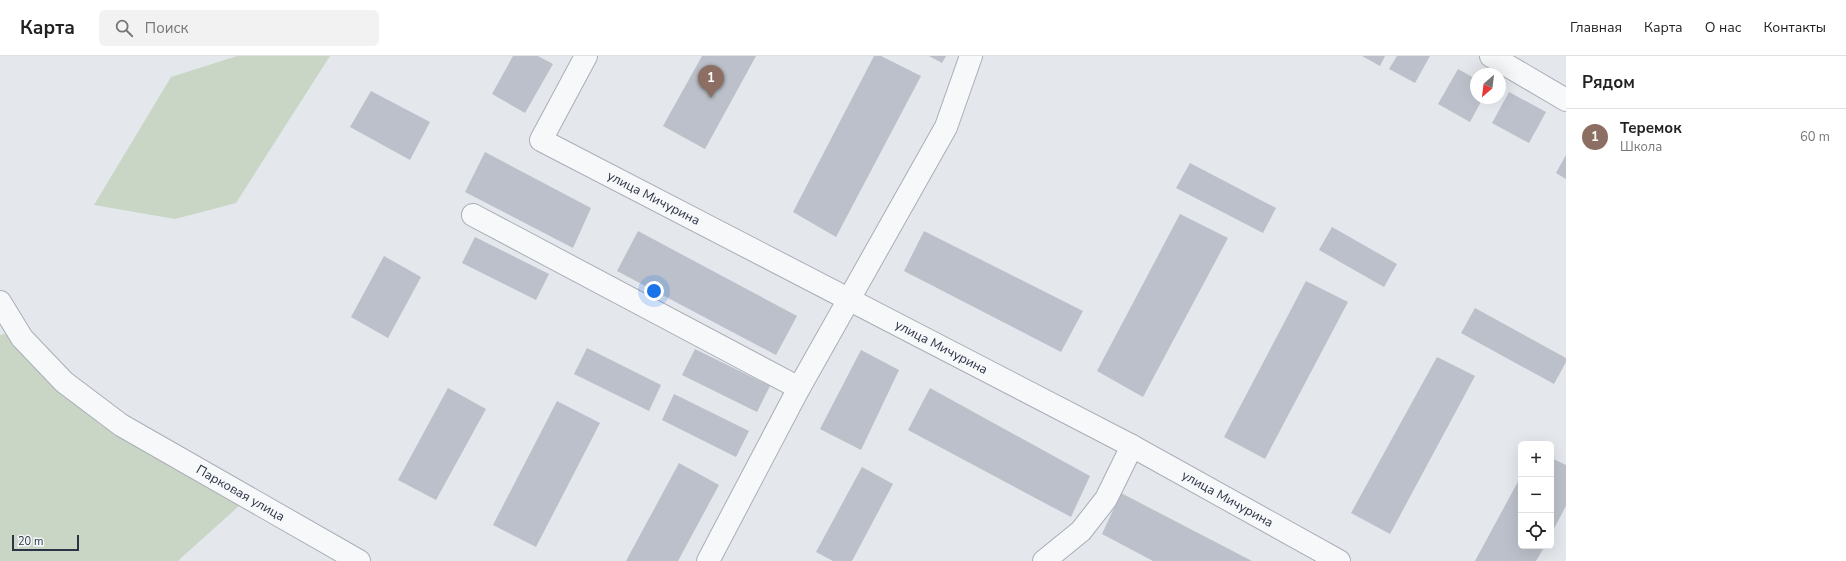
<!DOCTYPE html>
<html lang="ru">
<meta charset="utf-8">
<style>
:root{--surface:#fff;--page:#f2f2f2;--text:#222;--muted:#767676;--line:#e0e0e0;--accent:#111827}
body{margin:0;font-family:"Nunito Sans",sans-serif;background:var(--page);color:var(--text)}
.controls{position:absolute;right:12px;bottom:12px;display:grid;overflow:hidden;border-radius:6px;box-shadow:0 4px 16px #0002}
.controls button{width:36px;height:36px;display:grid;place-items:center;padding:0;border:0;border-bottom:1px solid var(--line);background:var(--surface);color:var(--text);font:20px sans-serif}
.compass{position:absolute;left:1470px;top:12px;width:36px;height:36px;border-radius:50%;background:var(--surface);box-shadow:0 4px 16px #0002;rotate:208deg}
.scale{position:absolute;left:12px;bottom:10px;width:67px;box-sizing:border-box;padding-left:4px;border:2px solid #2b3445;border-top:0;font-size:11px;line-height:14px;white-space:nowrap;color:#2b3445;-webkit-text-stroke:3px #f4f6f9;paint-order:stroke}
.you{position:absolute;left:654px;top:235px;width:14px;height:14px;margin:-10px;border:3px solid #fff;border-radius:50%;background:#1a73e8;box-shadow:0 0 0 6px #1a73e833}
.badge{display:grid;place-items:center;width:26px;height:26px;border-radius:50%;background:var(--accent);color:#fff;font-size:13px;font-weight:700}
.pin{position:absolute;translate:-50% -33px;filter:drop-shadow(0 1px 2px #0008)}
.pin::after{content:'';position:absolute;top:21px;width:14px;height:12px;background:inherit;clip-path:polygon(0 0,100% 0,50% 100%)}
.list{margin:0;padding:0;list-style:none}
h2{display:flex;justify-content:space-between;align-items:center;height:52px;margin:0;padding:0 16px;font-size:17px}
h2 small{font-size:13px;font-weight:400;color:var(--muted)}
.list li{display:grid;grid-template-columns:26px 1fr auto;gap:12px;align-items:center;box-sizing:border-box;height:56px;padding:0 16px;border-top:1px solid var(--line)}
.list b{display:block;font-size:15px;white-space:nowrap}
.list p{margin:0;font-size:13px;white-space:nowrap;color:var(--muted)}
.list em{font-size:13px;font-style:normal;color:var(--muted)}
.icon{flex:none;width:22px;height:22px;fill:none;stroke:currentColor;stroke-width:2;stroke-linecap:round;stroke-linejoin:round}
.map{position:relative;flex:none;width:1566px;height:505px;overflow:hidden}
header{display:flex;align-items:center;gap:24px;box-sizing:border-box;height:56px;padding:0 20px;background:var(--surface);border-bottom:1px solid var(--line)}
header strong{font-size:19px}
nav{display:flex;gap:22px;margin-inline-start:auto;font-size:14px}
.search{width:280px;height:36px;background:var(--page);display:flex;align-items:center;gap:10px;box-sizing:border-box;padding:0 14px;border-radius:6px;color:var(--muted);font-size:15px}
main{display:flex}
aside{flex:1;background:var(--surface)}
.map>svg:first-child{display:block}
.green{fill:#c9d6c5}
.building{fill:#bbc0ca}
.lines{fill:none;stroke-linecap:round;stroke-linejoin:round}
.minor-casing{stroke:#a9aeb7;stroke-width:24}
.minor{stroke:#f7f8fa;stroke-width:22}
.labels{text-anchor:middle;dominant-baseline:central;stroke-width:3;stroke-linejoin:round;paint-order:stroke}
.street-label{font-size:13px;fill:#2b3445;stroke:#f4f6f9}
</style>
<header>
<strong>Карта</strong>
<div class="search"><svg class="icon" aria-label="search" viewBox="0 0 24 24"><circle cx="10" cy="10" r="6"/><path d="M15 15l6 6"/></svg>Поиск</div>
<nav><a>Главная</a><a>Карта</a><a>О нас</a><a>Контакты</a></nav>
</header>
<main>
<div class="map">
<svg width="1566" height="505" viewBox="0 0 1566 505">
<rect width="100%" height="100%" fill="#e4e7ec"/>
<g class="green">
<polygon points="237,0 330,0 236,147 175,163 94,149 171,21"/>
<polygon points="22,273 98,367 240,449 180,503 179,505 0,505 0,279"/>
</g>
<g class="building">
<polygon points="513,0 538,0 553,8 525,57 492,38"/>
<polygon points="702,0 756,0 705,93 663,70"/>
<polygon points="874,0 881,0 921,20 836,181 793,156"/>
<polygon points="929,0 946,0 942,7"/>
<polygon points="1362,0 1385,0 1380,10"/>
<polygon points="1397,0 1430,0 1415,27 1389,13"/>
<polygon points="1458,13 1476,23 1476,42 1483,42 1470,66 1438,48"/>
<polygon points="371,35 430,66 410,104 350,71"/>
<polygon points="1509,36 1546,56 1529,87 1492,67"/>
<polygon points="485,96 591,152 573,192 465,136"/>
<polygon points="1566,99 1566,123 1556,117"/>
<polygon points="1190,107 1276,152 1263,177 1176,132"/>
<polygon points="1180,158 1228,182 1143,341 1097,315"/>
<polygon points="1332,171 1397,208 1384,231 1319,194"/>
<polygon points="638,175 797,260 776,299 617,215"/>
<polygon points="924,175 1083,255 1061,296 904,215"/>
<polygon points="475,181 549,218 536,244 462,207"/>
<polygon points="384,200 421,221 388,282 351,261"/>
<polygon points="1306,225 1348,246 1265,403 1224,381"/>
<polygon points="1475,252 1566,302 1566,306 1554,328 1461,277"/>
<polygon points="587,292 661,329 649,355 574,318"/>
<polygon points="695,293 770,330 757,356 682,319"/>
<polygon points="861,294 899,314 861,394 820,373"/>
<polygon points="1437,301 1475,320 1390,478 1351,457"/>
<polygon points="448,332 486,353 436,444 398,424"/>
<polygon points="930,332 1090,420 1071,461 908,374"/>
<polygon points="674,338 749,375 736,401 662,364"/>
<polygon points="557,345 600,367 536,491 493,469"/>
<polygon points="1551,402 1566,409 1566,450 1551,478"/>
<polygon points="679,407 719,429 678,505 626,505"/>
<polygon points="862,411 893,428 852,505 833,505 816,496"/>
<polygon points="1521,420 1521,490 1545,490 1536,505 1475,505"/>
<polygon points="1121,437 1252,505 1153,505 1102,478"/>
</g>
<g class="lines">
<g class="minor-casing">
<g id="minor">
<path id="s1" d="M586,0L541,84L1132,390L1339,505"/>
<polyline points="1491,0 1566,44"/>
<polyline points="473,159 799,332"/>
<path id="s2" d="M0,246L22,282L64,326L121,369L359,505"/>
<polyline points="708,505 799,332 946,71 971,0"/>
<polyline points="1044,505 1081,475 1106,443 1132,390"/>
</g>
</g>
<use href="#minor" class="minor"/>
</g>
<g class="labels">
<g class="street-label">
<text stroke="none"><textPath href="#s1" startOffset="222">улица Мичурина</textPath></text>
<text stroke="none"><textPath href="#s1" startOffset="546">улица Мичурина</textPath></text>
<text stroke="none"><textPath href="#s2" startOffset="312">Парковая улица</textPath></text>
<text stroke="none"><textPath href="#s1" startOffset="870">улица Мичурина</textPath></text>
</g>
</g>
</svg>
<div class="controls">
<button>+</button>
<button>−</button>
<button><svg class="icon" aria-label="locate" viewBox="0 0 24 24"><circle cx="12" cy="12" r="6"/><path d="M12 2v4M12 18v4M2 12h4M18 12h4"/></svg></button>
</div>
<svg class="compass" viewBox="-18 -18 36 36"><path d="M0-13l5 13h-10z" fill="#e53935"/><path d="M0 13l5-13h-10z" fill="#767676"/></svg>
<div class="scale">20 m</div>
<div class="you"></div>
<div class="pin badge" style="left:711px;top:42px;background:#8d6e63">1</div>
</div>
<aside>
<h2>Рядом<small></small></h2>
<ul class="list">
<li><span class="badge" style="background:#8d6e63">1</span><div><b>Теремок</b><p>Школа</p></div><em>60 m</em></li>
</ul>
</aside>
</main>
